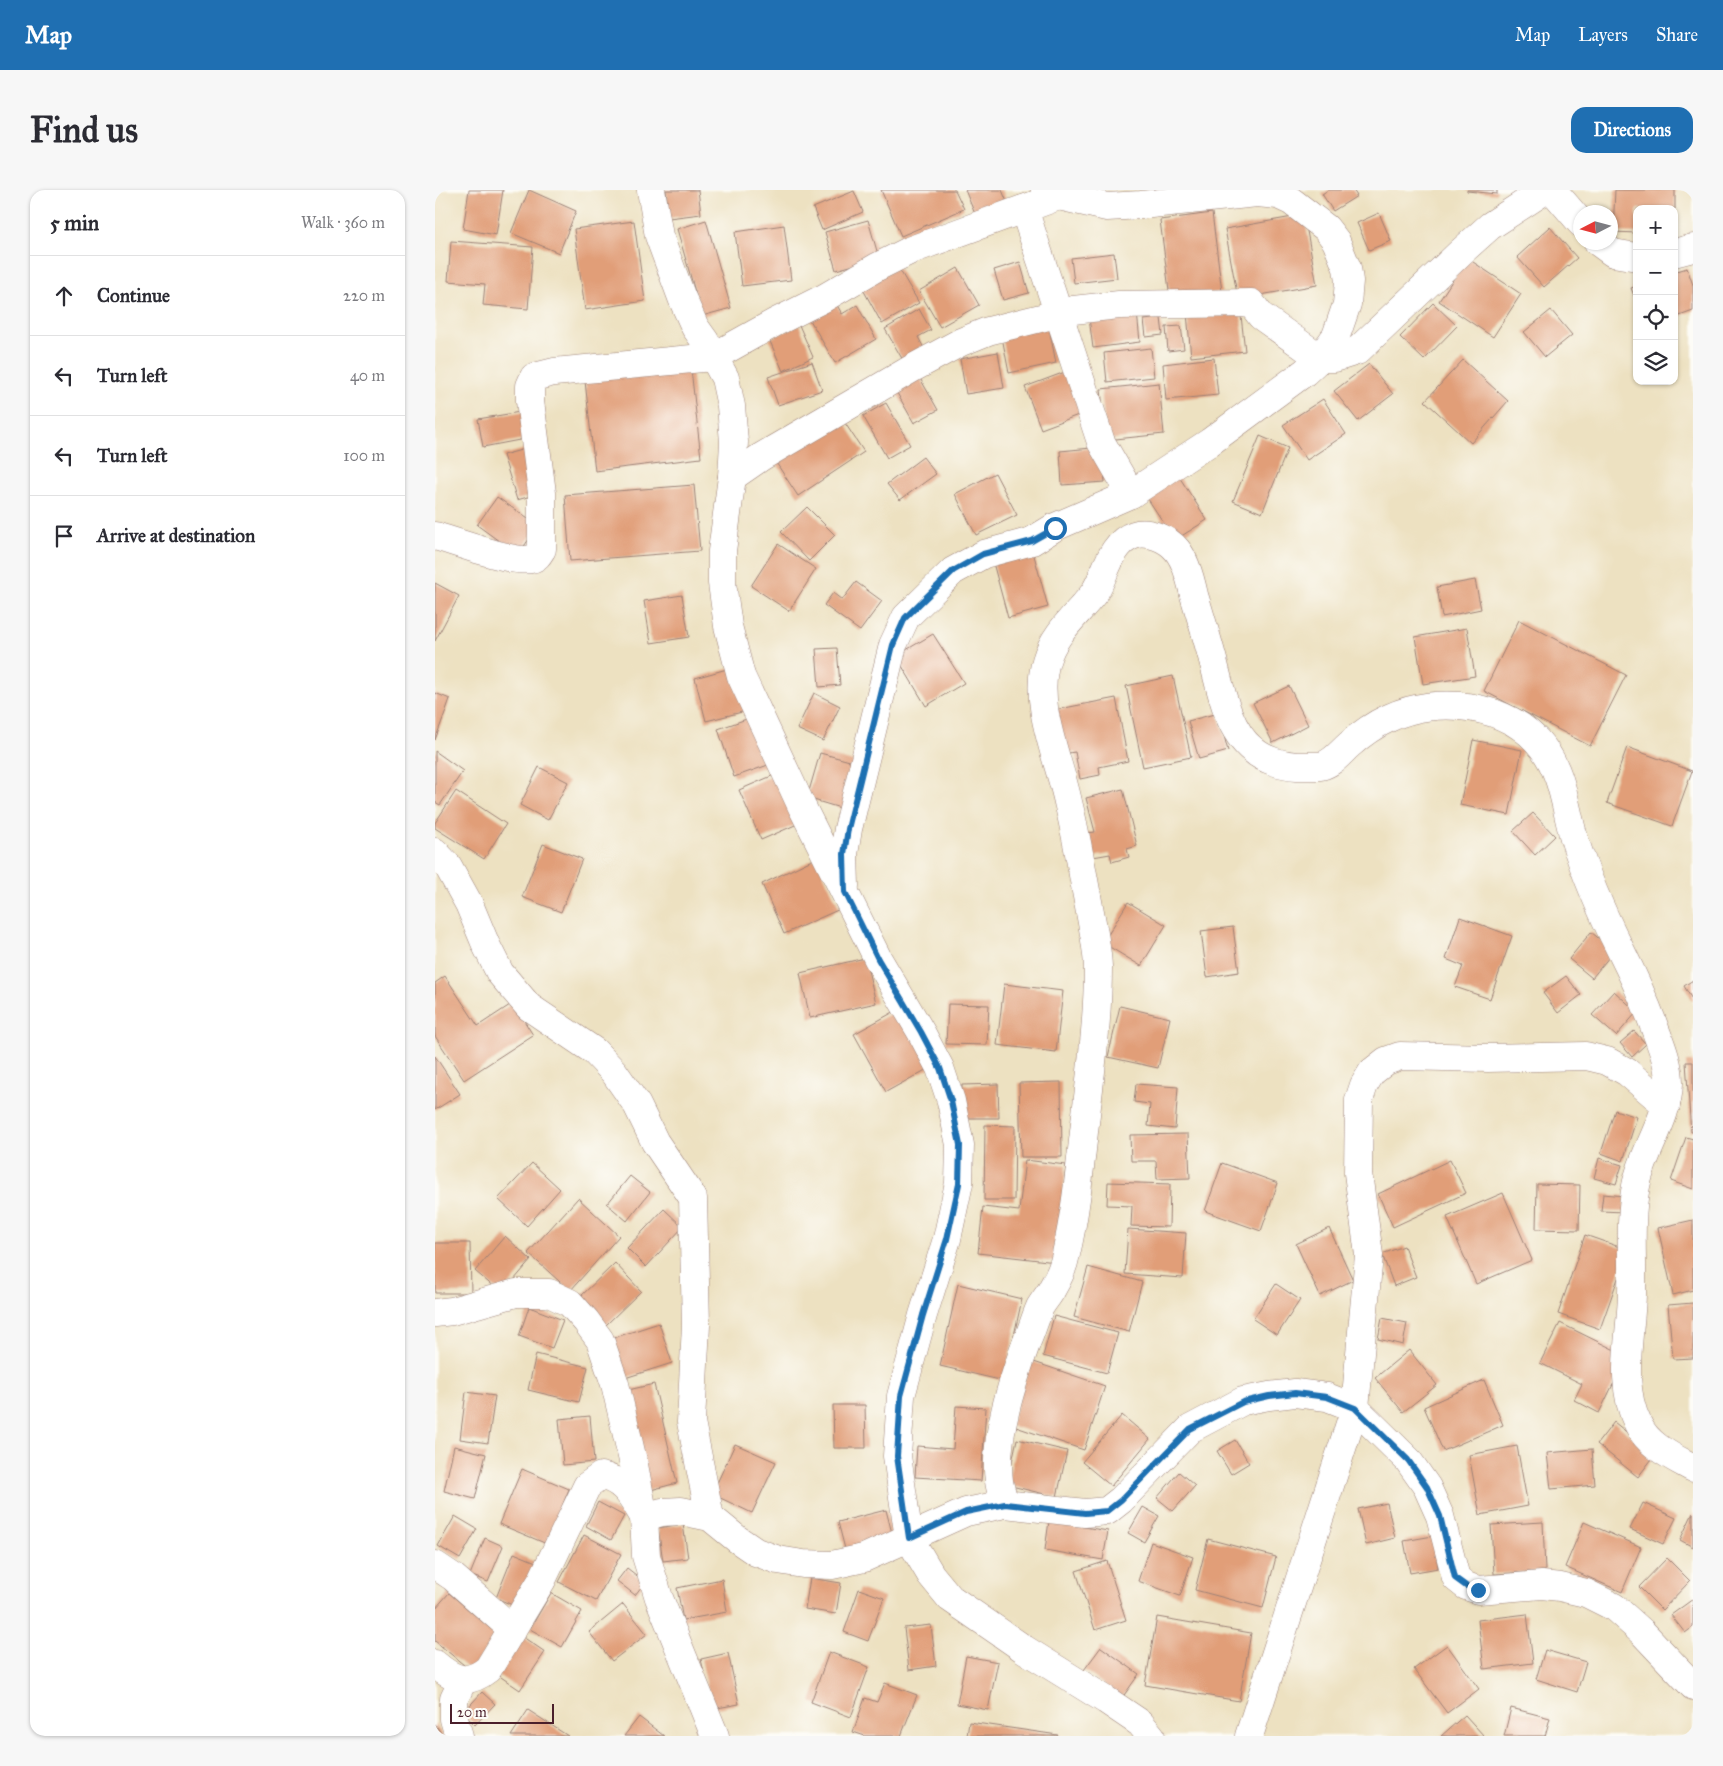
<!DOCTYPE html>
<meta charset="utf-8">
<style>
:root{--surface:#fff;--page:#f7f7f7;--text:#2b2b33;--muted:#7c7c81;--line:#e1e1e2;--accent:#1f6fb2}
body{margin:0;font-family:"IM FELL Great Primer",serif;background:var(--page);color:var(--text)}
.controls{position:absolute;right:15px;top:15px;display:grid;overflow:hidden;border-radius:10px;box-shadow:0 1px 4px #0004}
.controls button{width:45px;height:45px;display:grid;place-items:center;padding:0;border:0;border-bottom:1px solid var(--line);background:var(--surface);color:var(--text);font:25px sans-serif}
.compass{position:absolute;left:1138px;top:15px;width:45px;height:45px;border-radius:50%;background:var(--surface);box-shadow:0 1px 4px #0004;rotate:264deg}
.scale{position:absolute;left:15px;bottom:12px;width:104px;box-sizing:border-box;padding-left:5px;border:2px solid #4a1f2b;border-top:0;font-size:14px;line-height:18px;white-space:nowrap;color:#4a1f2b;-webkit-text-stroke:4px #fdfcf7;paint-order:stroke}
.stop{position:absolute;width:15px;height:15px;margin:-11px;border:4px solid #1f6fb2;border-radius:50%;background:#fff}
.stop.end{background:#1f6fb2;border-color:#fff;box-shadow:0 1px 5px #0008}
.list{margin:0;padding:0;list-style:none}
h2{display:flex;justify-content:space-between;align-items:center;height:65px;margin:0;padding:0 20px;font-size:21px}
h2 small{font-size:16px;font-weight:400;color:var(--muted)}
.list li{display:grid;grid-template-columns:32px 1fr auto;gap:15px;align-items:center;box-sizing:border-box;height:80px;padding:0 20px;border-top:1px solid var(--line)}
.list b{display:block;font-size:19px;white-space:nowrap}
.list em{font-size:16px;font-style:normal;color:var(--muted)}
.icon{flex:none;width:28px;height:28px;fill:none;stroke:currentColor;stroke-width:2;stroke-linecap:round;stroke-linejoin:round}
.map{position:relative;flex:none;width:1258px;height:1546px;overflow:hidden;border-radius:15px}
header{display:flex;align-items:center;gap:30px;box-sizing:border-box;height:70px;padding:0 25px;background:var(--accent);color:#fff}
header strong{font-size:24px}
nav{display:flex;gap:28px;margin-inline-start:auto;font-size:18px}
.intro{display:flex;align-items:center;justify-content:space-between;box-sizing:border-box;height:120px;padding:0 30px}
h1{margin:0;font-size:35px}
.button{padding:12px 22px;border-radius:15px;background:var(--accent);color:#fff;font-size:18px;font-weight:700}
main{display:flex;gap:30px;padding:0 30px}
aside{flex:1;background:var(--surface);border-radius:15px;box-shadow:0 1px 4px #0004}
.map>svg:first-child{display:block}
.building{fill:#e19e78}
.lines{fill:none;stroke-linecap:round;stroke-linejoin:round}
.minor-casing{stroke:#9c8076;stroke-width:29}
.minor{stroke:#fff;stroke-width:28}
.route{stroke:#1f6fb2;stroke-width:6}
</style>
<header>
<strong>Map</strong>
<nav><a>Map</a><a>Layers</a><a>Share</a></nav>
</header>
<div class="intro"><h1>Find us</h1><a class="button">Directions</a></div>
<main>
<aside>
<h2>5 min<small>Walk · 360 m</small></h2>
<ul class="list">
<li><svg class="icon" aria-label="ahead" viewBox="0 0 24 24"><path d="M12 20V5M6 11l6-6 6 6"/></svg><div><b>Continue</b></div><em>220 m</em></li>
<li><svg class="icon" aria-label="left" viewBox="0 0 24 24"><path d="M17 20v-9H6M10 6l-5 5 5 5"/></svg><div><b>Turn left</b></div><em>40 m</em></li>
<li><svg class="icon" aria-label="left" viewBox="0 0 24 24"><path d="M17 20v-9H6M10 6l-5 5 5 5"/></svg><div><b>Turn left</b></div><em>100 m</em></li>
<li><svg class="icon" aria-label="arrive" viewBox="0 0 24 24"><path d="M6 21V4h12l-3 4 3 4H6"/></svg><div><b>Arrive at destination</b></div></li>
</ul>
</aside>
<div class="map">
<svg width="1258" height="1546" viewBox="0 0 1258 1546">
<rect width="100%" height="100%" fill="#fdfcf7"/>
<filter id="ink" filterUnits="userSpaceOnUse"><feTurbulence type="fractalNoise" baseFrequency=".02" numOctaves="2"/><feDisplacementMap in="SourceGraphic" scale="10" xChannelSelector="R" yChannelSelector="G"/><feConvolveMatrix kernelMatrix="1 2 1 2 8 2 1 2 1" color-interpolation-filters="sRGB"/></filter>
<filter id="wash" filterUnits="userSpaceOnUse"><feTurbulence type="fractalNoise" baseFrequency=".0096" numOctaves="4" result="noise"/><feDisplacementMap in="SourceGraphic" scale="20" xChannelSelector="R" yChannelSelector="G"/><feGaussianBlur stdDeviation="1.12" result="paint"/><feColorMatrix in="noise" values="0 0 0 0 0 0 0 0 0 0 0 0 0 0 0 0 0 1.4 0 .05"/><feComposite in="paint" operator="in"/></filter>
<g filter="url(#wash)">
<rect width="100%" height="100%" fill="#ede1c1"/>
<g id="blocks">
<g class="building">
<polygon points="34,0 68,0 61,45 28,39"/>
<polygon points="94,0 141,21 124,63 76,43"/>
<polygon points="231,0 263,0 266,24 234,28"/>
<polygon points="446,0 520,0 529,19 466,46"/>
<polygon points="530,0 567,0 572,12 540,24"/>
<polygon points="893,0 918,0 922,6 898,21 887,4"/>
<polygon points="1032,0 1062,0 1062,4 1032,1"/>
<polygon points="1180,0 1240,0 1240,19 1202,19 1202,43 1178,42"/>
<polygon points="419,1 428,22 387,40 378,18"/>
<polygon points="777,23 787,102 735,108 725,30"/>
<polygon points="944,23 956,51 934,60 922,33"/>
<polygon points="869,25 882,95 803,109 790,39"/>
<polygon points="271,30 296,118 267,126 242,39"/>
<polygon points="433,30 444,68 401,80 390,42"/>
<polygon points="199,31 210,111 150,120 139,39"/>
<polygon points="349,35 356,90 307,96 300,42"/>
<polygon points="1115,37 1142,68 1109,97 1082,67"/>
<polygon points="16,51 98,57 93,119 48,115 50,94 13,91"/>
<polygon points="679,63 682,88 639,93 636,68"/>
<polygon points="1032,68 1086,104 1058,147 1004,111"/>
<polygon points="460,72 484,113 447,134 424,92"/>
<polygon points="585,72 594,103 568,110 559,80"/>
<polygon points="523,78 544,115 505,137 484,101"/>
<polygon points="1252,78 1258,95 1258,121 1239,128 1239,82"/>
<polygon points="1202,96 1202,113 1196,98"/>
<polygon points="398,108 407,124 422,115 441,149 400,173 371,123"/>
<polygon points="998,113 1022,136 989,170 965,147"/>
<polygon points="805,117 810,161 756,167 752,123"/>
<polygon points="484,119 496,140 483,147 490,160 469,172 450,139"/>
<polygon points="1116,120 1137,145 1110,167 1089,142"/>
<polygon points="702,122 705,152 658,158 654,128"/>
<polygon points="726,128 728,145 711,147 709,130"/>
<polygon points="613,133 621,173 574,183 566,142"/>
<polygon points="364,135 378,167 348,181 334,149"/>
<polygon points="746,136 749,159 733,161 731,137"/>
<polygon points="716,158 719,187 672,192 669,163"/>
<polygon points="563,162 569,198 531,204 525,169"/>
<polygon points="779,168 783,205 731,210 728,174"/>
<polygon points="255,170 266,268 160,281 149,182"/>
<polygon points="1028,170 1073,211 1036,253 990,211"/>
<polygon points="377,172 387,200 343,215 333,187"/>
<polygon points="934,174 958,204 923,231 899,201"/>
<polygon points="630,182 646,224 606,239 590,197"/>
<polygon points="482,183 503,220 479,233 458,196"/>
<polygon points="724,193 729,244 671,250 666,199"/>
<polygon points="888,209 911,244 872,270 848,235"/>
<polygon points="451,213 475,255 452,268 428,226"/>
<polygon points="91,221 95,248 48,257 43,229"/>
<polygon points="404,224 429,262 363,306 338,268"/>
<polygon points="825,246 853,258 827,323 798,311"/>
<polygon points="667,257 670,292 627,295 625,261"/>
<polygon points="90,259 103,304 82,310 68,265"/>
<polygon points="488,267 501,284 465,310 452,294"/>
<polygon points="560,283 582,325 541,345 520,304"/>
<polygon points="743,285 772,330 740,350 711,306"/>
<polygon points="259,295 265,361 135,371 130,305"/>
<polygon points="62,307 103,336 83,365 42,335"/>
<polygon points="372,317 400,345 374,371 346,342"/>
<polygon points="343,354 381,379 354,421 316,396"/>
<polygon points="597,358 613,417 573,428 557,369"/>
<polygon points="1040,390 1046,419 1007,427 1002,397"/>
<polygon points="421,392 447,411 425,441 389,415 398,403 407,410"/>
<polygon points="0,393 24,406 0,451"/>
<polygon points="247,405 254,447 216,453 209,411"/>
<polygon points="1084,430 1191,485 1155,556 1049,501"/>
<polygon points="1032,438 1040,486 988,494 980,447"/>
<polygon points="498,444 529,493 491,516 461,466"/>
<polygon points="402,458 405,495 384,497 381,459"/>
<polygon points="299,477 311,521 271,531 260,488"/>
<polygon points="738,486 756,567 708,577 691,496"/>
<polygon points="854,496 873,535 838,553 818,513"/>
<polygon points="0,503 15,509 0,550"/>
<polygon points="379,503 405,516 388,551 362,539"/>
<polygon points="681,508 693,571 664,577 665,585 645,589 640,562 627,564 619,520"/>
<polygon points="783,523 793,561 764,569 753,531"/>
<polygon points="320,526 336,574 299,587 283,539"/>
<polygon points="1038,550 1087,560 1074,625 1025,615"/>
<polygon points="1192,557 1257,581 1237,636 1172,613"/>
<polygon points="0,561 28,581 5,615 0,612"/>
<polygon points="385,563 426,574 412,620 372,608"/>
<polygon points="104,577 133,592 113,630 85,615"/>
<polygon points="346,582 367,632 326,650 304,600"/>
<polygon points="688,599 702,656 692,659 694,667 677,672 675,664 658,667 652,643 660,642 651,608"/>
<polygon points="21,601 71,634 49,669 0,638 0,633"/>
<polygon points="1098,623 1120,646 1100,665 1078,641"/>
<polygon points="108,654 147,669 126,722 87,707"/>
<polygon points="381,668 405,719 349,744 327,694"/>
<polygon points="693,712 731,735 706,776 668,753"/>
<polygon points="1025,727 1077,746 1055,809 1020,797 1028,776 1011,769"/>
<polygon points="798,737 804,782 772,787 766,741"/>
<polygon points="1156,742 1179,761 1157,788 1134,769"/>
<polygon points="430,768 441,813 375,828 365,783"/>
<polygon points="10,786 43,836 78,813 98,845 29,890 0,846 0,793"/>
<polygon points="1131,786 1146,805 1123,823 1108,803"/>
<polygon points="1258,790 1258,811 1249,796"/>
<polygon points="569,794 628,801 621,862 562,855"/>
<polygon points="1179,801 1202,822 1181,846 1157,825"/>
<polygon points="513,814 554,815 552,855 511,854"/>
<polygon points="685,816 735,828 723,878 673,867"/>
<polygon points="464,819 496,877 451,902 419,844"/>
<polygon points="1199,841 1211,854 1197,867 1185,853"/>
<polygon points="0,866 25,904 0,920"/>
<polygon points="1251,872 1258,872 1258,942 1256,942"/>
<polygon points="626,892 627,967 586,967 584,893"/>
<polygon points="563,894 564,928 527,928 527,895"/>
<polygon points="701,894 743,897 740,939 713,936 715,914 699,912"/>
<polygon points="1180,920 1202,927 1188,971 1166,963"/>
<polygon points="550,935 580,936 579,1010 549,1010"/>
<polygon points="753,944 755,988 722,989 721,971 696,971 695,945"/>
<polygon points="1251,947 1258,949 1258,999 1236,991"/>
<polygon points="1164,968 1187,975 1181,994 1159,988"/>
<polygon points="590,970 631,975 621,1072 543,1063 548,1017 584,1021"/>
<polygon points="1015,970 1031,1003 958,1037 943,1004"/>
<polygon points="97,973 125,999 92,1036 63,1009"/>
<polygon points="787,973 843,993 826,1041 770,1021"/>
<polygon points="195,986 215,1002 192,1031 172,1014"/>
<polygon points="673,992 735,994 734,1037 696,1036 697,1016 672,1015"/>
<polygon points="1102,994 1145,995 1144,1040 1101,1039"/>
<polygon points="1068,1003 1097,1070 1041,1094 1012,1027"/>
<polygon points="1168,1004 1190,1006 1189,1022 1166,1021"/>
<polygon points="143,1008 184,1046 135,1101 93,1063"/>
<polygon points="229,1019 248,1037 211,1077 192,1058"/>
<polygon points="1258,1030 1258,1100 1238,1105 1223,1038"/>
<polygon points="894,1038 918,1090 885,1106 861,1054"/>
<polygon points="693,1039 751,1043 748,1088 690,1084"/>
<polygon points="1150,1045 1193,1060 1165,1139 1123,1124"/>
<polygon points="70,1046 96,1070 67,1104 40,1081"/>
<polygon points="0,1053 35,1053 36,1103 0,1103"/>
<polygon points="969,1056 981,1087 959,1096 947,1064"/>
<polygon points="180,1073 206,1101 171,1135 144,1108"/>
<polygon points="653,1077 707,1092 694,1142 639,1127"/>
<polygon points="523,1094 587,1109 569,1191 505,1176"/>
<polygon points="841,1094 865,1110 842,1145 818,1129"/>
<polygon points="1258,1113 1258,1168 1238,1169 1233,1115"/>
<polygon points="94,1117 128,1130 117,1158 84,1146"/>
<polygon points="619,1126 683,1143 672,1183 608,1166"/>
<polygon points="947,1128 972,1133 968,1155 943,1149"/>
<polygon points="224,1133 237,1173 190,1188 178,1148"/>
<polygon points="1125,1133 1192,1166 1164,1223 1139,1210 1147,1194 1105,1173"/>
<polygon points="974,1160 1002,1195 968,1222 940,1188"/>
<polygon points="101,1164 153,1177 144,1212 93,1200"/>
<polygon points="596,1171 670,1196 649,1260 575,1235"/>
<polygon points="1049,1190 1068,1235 1008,1261 989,1217"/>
<polygon points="219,1194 242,1293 212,1301 189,1201"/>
<polygon points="31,1202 60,1206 53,1253 25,1249"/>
<polygon points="398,1215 430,1215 431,1258 399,1258"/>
<polygon points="521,1216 551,1218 546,1291 480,1287 482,1256 518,1259"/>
<polygon points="687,1225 715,1249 676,1296 647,1272"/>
<polygon points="155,1226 159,1272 128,1275 124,1229"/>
<polygon points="1179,1232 1220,1265 1203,1287 1162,1254"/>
<polygon points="582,1249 632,1261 622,1307 572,1295"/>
<polygon points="800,1250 814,1273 796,1284 782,1261"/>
<polygon points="300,1254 341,1272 317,1323 277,1304"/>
<polygon points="19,1256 51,1264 40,1309 9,1301"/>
<polygon points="1082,1256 1093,1316 1045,1325 1034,1265"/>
<polygon points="1157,1259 1160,1295 1116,1299 1112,1263"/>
<polygon points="87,1279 134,1299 112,1354 64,1334"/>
<polygon points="744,1282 760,1296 738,1321 722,1308"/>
<polygon points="163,1312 189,1326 176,1350 151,1336"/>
<polygon points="952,1313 960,1348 931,1355 923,1319"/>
<polygon points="1208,1313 1241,1328 1228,1354 1195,1339"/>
<polygon points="708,1317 724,1326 709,1352 693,1343"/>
<polygon points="451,1320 458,1347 410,1359 403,1332"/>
<polygon points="1258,1323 1258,1357 1245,1350"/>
<polygon points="20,1326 42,1339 25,1369 3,1356"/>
<polygon points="614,1331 673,1341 668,1370 610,1360"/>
<polygon points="1108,1332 1110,1381 1059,1384 1056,1335"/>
<polygon points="1149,1332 1206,1357 1187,1402 1130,1377"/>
<polygon points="248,1334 253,1368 228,1371 223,1338"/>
<polygon points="149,1345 186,1364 161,1411 124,1392"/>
<polygon points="998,1346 1003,1378 975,1383 969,1351"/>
<polygon points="50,1348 68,1356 53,1392 35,1385"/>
<polygon points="773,1349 841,1367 828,1418 760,1400"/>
<polygon points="716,1352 758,1367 745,1406 703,1391"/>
<polygon points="79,1363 101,1372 82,1417 61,1408"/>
<polygon points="1232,1368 1255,1391 1227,1420 1204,1397"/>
<polygon points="672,1371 691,1430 660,1440 641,1381"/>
<polygon points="192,1378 210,1392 200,1405 182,1391"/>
<polygon points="375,1388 406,1393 401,1424 370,1419"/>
<polygon points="287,1389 292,1422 248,1430 242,1398"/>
<polygon points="424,1399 449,1408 433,1451 409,1442"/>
<polygon points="14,1403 63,1445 35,1480 0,1451 0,1419"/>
<polygon points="116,1403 147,1421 127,1457 95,1439"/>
<polygon points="1258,1409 1258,1437 1250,1443 1236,1425"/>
<polygon points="188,1414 212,1444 177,1471 154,1442"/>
<polygon points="1092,1424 1098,1473 1049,1479 1043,1430"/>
<polygon points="722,1427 816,1443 804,1511 710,1495"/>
<polygon points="496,1435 501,1476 474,1480 469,1438"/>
<polygon points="88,1447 110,1462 85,1500 63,1485"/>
<polygon points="1012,1455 1044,1499 1012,1523 979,1479"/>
<polygon points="666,1457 704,1484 687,1508 649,1480"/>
<polygon points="1110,1460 1151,1472 1142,1502 1101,1489"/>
<polygon points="394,1462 434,1477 416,1527 376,1512"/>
<polygon points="293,1463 304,1514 277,1519 266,1469"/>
<polygon points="531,1466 563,1472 553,1520 522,1514"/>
<polygon points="450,1493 482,1505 466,1546 430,1546 418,1542 430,1508 442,1512"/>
<polygon points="47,1502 60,1514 40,1535 28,1523"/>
<polygon points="1076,1518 1115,1528 1110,1546 1069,1546"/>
<polygon points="93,1520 133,1546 76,1546"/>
<polygon points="1030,1525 1049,1546 1006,1546"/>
<polygon points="204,1527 229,1546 189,1546"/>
<polygon points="534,1532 623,1545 623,1546 532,1546"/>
<polygon points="0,1534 8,1546 0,1546"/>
</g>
</g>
</g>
<g filter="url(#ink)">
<use href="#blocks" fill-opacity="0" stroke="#9c8076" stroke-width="1"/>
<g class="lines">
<g class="minor-casing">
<g id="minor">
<polyline points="216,0 224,46 247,108 260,137 270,151 290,188 296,216 299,252 297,287 287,361 287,393 293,436 306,486 367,617 443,769 486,842 505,878 516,911 525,955 524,993 512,1049 488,1125 466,1206 462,1266 474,1348 496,1385 515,1408 589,1459 671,1510 705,1533 716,1546"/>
<polyline points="1119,0 1121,4 1146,33"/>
<polyline points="589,19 666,252 696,304"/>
<polyline points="1163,52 1178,63 1202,67"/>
<polyline points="1239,63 1258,58"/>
<polyline points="297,287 326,267 478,178 526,152 553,141 638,120 684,115 816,113 826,126 885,168 900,168 922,161 1026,62 1055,36 1110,0"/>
<path d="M0,346C18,351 81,374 96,369C102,368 104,364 107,359V303L95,211V196L99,187L119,182L278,167L341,132L389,108L442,77L476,60L624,6"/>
<polyline points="0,662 13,676 34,714 51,755 65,783 94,817 159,861 179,882 202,915 220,952 258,1008 261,1135 256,1232 275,1327"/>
<polyline points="410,696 409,664 413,639 458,455 471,427 518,381 549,364 597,351 620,337 696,304 775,252 870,182 885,168 901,146 912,114 914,91 912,78 901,51 891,38 856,11 843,5 822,3 706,15 672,17 624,6 610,0"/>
<polyline points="0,1123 17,1121 81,1103 114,1103 135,1113 151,1131 165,1150 180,1194 199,1275 209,1327 211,1366 224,1408 280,1546"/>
<path d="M570,1314C568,1307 565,1299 564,1291C558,1249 578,1190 592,1151C597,1140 600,1128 605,1117C609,1110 615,1104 618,1097C624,1087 629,1075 631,1064C641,1021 645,977 650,933C656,881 663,830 663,777C662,753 656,729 652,706C646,675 641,643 633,612C624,569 598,515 611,471C619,443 642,425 659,403C671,385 675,353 699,345C713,340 733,349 742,360C751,371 756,391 759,405C766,428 773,451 779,474C786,502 794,541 818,560C829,570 847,575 862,576C865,576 883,576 886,576C898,573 905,563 914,555C925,545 941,534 954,528C1002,505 1074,513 1108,558C1128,584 1130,617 1139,648C1151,686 1167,723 1185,759C1198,785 1209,809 1219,836C1226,855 1234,873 1234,893C1233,930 1208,961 1201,996C1194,1031 1198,1068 1197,1104C1196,1146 1183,1194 1203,1234C1213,1256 1238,1267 1258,1278"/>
<polyline points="0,1375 18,1387 77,1439"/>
<path d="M0,1474C19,1490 32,1496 53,1479L107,1390L152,1296L166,1286C190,1290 198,1309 209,1327L227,1322L246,1321L275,1327L302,1349L321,1362L343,1370L368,1374L397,1375L429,1368L531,1322L570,1314L650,1323L672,1321L686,1310L755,1239L808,1211L834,1206L860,1203L892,1207L920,1218L973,1270L992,1297L1005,1326L1021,1388L1031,1396L1043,1400L1107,1395L1125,1397L1151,1403L1179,1417L1207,1442L1258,1496"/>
<polyline points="24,1546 19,1529 19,1509 28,1490"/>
<polyline points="814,1546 920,1218 934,1065 923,983 924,910 929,895 937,882 951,871 965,866 1053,868 1151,866 1172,871 1192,882 1231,915"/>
</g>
</g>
<use href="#minor" class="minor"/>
</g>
</g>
<g class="lines" filter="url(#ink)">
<polyline class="route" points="620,338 597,351 548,364 518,381 470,428 458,455 413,639 409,664 410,702 443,769 486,842 505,878 516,911 525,955 524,994 512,1049 488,1125 466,1206 462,1266 474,1348 531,1322 570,1314 650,1323 672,1321 686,1310 755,1239 808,1212 834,1206 860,1203 892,1207 920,1218 973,1270 992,1297 1005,1326 1020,1388 1031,1396 1043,1400"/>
</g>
</svg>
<div class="controls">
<button>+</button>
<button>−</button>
<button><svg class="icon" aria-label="locate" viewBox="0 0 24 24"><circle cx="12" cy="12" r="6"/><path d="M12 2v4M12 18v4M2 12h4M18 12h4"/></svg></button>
<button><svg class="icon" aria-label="layers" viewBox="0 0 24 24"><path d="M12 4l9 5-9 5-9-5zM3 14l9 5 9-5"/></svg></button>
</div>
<svg class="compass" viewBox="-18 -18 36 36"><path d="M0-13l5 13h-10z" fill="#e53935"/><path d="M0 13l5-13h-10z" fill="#7c7c81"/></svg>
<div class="scale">20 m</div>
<div class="stop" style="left:620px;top:338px"></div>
<div class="stop end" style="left:1043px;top:1400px"></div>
</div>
</main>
